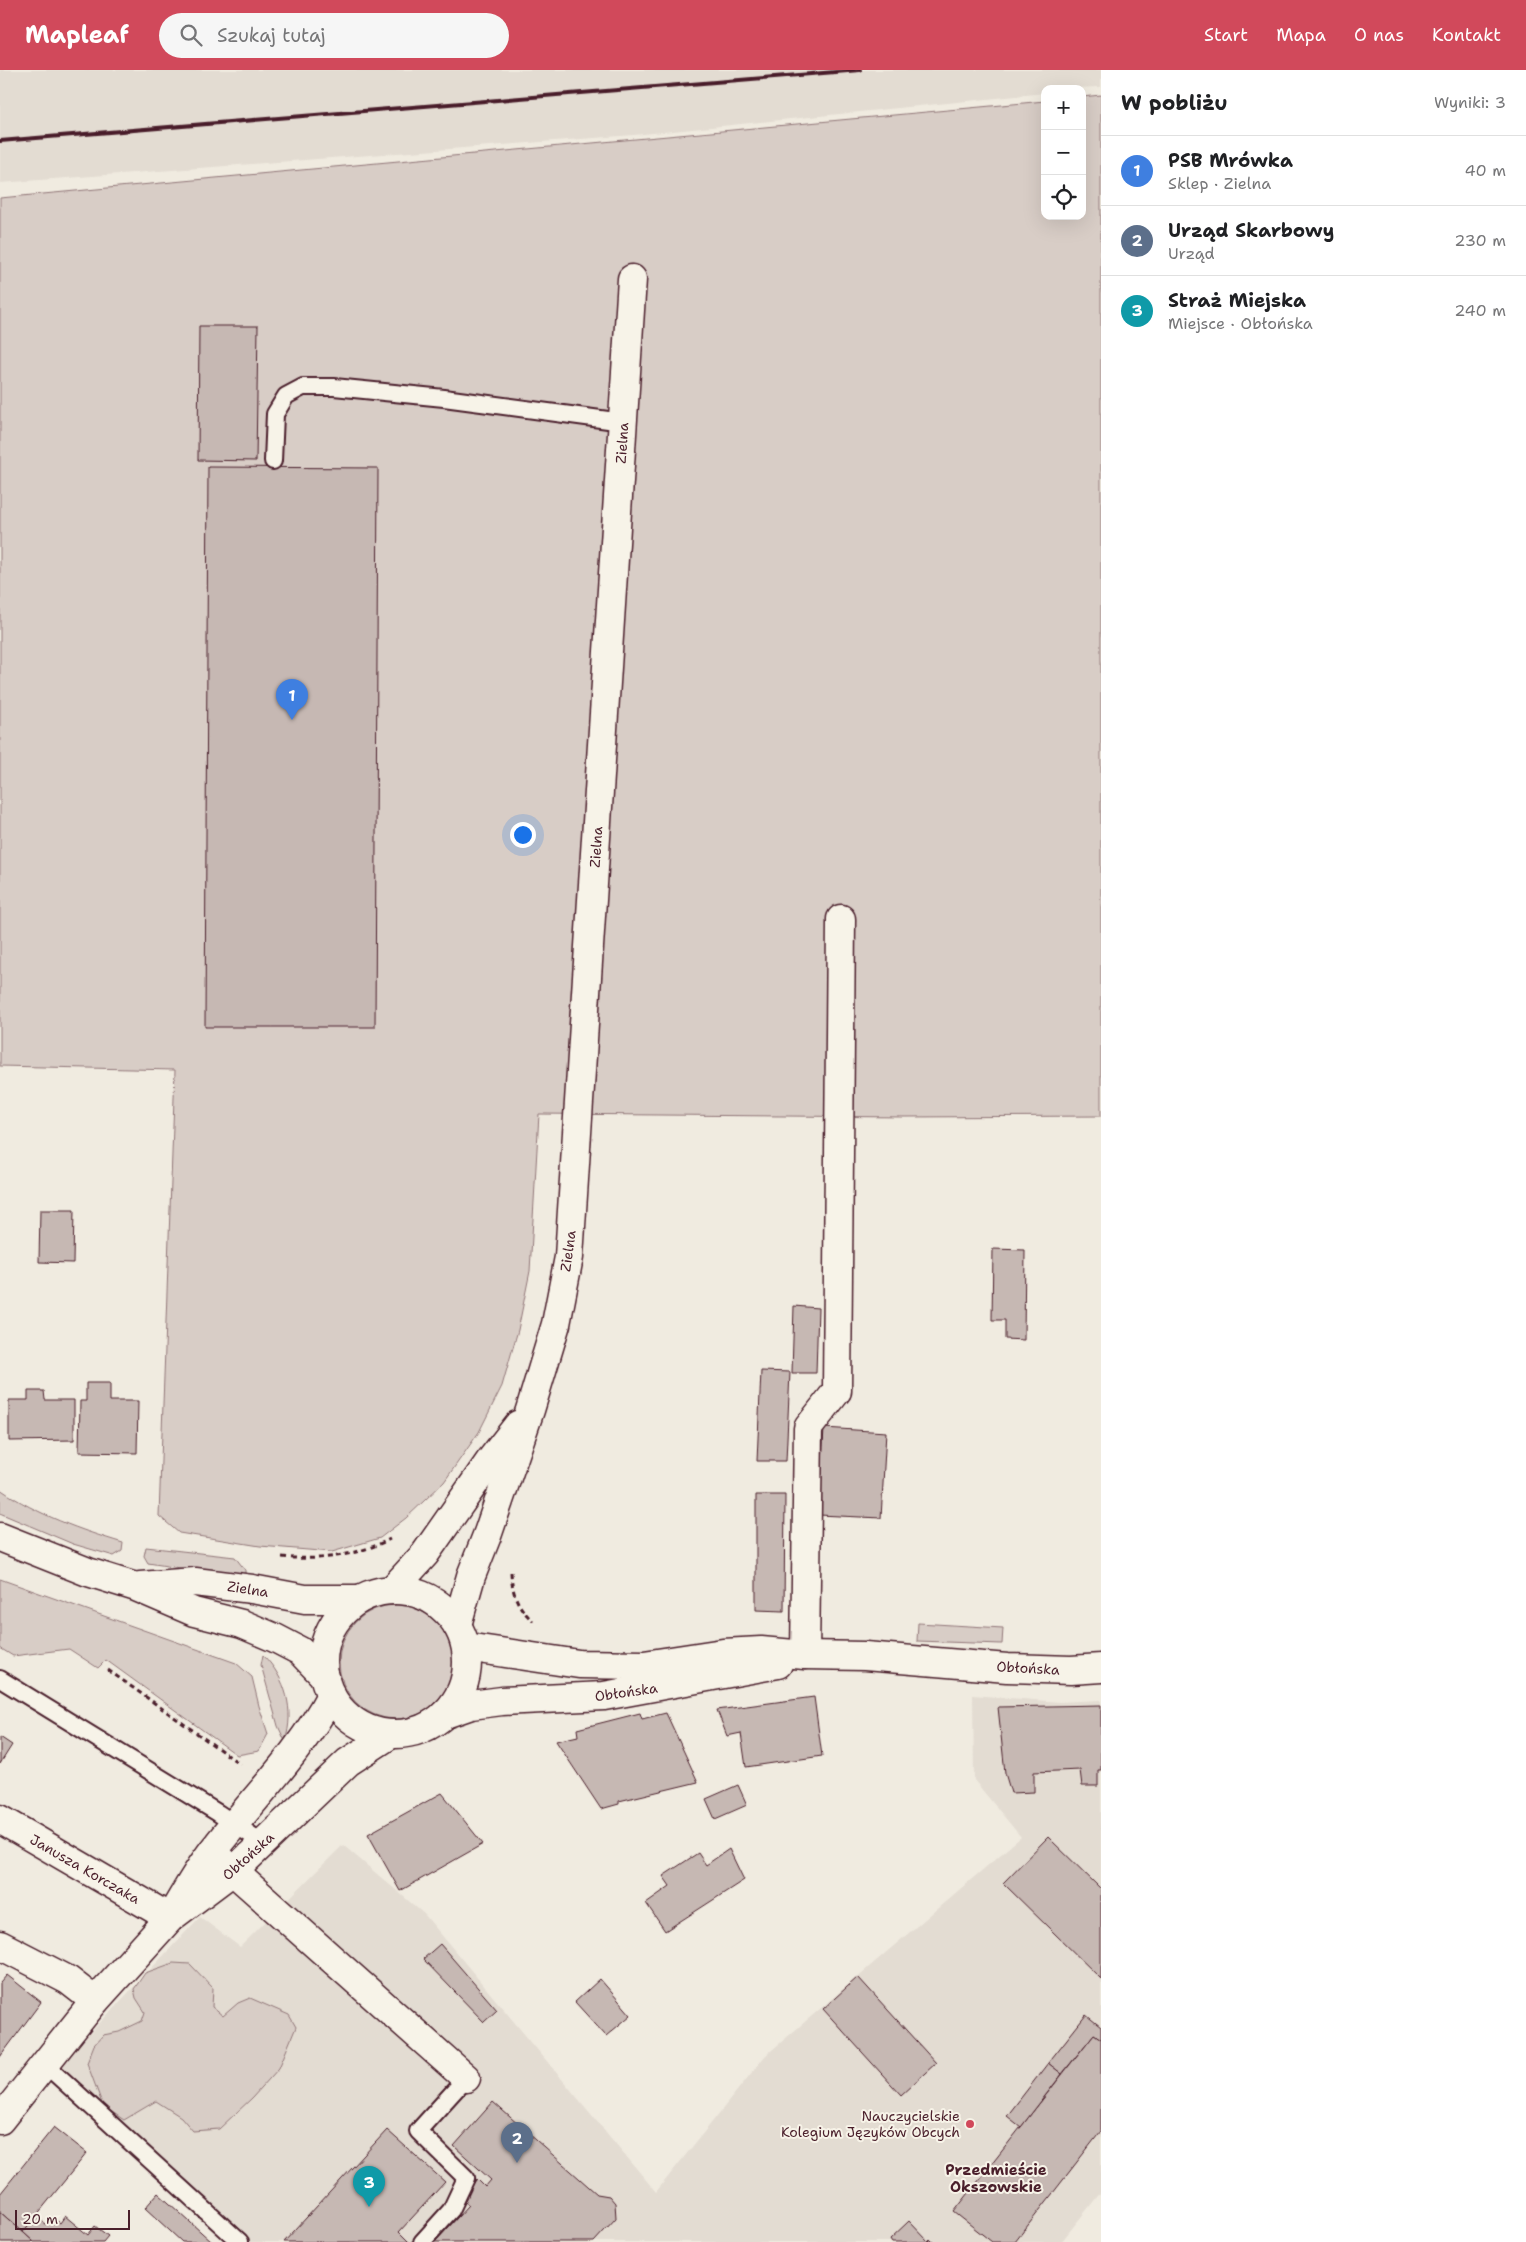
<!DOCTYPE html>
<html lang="pl">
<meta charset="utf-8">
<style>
:root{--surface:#fff;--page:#f6f6f6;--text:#202124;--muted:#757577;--line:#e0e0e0;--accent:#d1495b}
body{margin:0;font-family:"Shantell Sans",sans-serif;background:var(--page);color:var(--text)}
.controls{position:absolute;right:15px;top:15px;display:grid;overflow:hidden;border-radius:10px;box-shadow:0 5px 20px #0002}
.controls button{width:45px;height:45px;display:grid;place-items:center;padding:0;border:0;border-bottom:1px solid var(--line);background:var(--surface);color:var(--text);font:25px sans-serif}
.scale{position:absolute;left:15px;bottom:12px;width:115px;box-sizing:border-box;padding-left:5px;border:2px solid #4a1f2b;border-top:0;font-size:14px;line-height:18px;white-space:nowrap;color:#4a1f2b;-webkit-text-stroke:4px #f7f3e8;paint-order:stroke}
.you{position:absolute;left:522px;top:764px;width:18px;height:18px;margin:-12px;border:4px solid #fff;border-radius:50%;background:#1a73e8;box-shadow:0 0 0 8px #1a73e833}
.badge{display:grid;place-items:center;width:32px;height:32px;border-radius:50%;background:var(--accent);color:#fff;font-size:16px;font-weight:700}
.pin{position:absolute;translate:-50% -41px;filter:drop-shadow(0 1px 2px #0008)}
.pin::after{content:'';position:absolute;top:26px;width:18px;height:15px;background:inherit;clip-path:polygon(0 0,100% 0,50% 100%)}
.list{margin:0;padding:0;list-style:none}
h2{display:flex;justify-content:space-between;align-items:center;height:65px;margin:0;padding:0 20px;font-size:21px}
h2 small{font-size:16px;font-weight:400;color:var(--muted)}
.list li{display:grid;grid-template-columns:32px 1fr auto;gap:15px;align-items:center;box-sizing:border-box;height:70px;padding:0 20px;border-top:1px solid var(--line)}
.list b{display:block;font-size:19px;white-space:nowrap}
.list p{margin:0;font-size:16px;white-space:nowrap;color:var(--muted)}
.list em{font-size:16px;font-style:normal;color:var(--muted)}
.icon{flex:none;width:28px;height:28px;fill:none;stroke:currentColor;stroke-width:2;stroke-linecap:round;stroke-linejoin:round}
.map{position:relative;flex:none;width:1101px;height:2172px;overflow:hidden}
header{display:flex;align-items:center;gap:30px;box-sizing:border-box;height:70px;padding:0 25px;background:var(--accent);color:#fff}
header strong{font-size:24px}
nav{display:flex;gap:28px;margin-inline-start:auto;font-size:18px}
.search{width:350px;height:45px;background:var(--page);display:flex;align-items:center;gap:12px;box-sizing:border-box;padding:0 18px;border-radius:28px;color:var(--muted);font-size:19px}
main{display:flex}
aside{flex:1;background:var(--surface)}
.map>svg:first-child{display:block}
.built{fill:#e3dcd2}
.green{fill:#d8cdc6;stroke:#917678}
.building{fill:#c6b8b3;stroke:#4a1f2b}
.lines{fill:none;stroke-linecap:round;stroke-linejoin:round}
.service-casing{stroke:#4a1f2b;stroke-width:20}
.minor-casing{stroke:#4a1f2b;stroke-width:31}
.tertiary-casing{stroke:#4a1f2b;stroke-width:31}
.path{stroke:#4a1f2b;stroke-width:3;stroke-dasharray:5 4;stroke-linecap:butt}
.service{stroke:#f7f3e8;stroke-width:16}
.minor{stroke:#f7f3e8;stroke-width:28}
.tertiary{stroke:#f7f3e8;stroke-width:28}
.rail{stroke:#4a1f2b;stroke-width:4}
.poi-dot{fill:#d1495b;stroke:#f7f3e8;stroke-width:2}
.labels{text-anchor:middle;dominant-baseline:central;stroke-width:4;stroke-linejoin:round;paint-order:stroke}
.street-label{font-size:14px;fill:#4a1f2b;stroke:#f7f3e8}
.poi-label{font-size:14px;fill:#4a1f2b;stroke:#f7f3e8;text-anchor:end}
.neighbourhood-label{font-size:15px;font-weight:bold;fill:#4a1f2b;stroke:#f7f3e8}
</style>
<header>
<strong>Mapleaf</strong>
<div class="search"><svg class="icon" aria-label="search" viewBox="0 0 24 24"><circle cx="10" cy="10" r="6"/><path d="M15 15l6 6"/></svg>Szukaj tutaj</div>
<nav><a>Start</a><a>Mapa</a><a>O nas</a><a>Kontakt</a></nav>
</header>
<main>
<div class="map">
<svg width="1101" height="2172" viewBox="0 0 1101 2172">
<rect width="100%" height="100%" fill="#f0ebe0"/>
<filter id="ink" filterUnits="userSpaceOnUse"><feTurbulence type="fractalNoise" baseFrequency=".02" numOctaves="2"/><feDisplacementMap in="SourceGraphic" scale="10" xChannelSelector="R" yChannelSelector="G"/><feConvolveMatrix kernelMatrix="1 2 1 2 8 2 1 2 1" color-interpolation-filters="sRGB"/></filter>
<g filter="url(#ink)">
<g class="built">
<polygon points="0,0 1101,0 1101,17 1045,19 1045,23 634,65 0,113"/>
<polygon points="973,1625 1059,1632 1101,1630 1101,2122 1061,2172 251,2172 60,1995 200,1847 240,1877 343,1775 424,1844 656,2122 765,1986 1021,1767 974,1710"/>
</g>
<g class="green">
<polygon points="1101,25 1101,1046 905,1047 539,1044 530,1201 518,1260 502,1316 479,1362 444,1412 406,1448 380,1468 332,1482 260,1476 179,1463 159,1446 175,1000 0,996 0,128 1045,31 1045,146 1082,146 1082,27"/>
<path d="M0,1419C38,1445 80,1460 123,1473L122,1481L114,1486L73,1474L2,1444L0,1443Z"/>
<polygon points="146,1477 235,1487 245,1500 245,1504 186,1499 148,1493 144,1486"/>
<polygon points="0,1509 236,1593 252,1607 259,1636 268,1664 259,1681 237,1685 106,1590 98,1598 69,1579 13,1586 0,1578"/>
<circle cx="396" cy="1592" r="57"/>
<polygon points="918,1553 1003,1558 1002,1574 917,1571"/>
<path d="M263,1585C286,1608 295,1641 285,1671L278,1656L261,1595Z"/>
<polygon points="173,1893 190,1894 213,1918 212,1937 223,1946 238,1933 250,1928 289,1945 296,1957 279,1998 252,2028 219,2059 193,2061 181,2047 156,2031 124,2050 103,2036 87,1993 94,1975 103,1965 119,1962 142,1951 145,1942 136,1928 134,1919 145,1903"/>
</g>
<g class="building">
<polygon points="199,256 258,256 256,391 198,390"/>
<polygon points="208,397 378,398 375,957 205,957"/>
<polygon points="40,1140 74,1140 73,1193 39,1192"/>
<polygon points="993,1179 1025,1180 1024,1270 1005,1269 1005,1250 992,1250"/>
<polygon points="794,1236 818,1238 816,1303 792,1303"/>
<polygon points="761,1301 790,1302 786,1391 757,1391"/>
<polygon points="86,1313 110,1313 110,1331 138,1331 137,1383 79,1382 80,1331 86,1331"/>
<polygon points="28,1321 44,1321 45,1330 74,1330 74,1370 9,1371 9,1330 28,1330"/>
<polygon points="824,1358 886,1362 881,1448 819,1445"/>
<polygon points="756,1425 785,1425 784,1541 756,1540"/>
<polygon points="814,1627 822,1686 746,1697 741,1663 727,1666 717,1640"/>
<polygon points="1101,1635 1101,1700 1098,1700 1098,1716 1082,1716 1080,1700 1034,1702 1034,1722 1011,1723 1005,1703 998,1637"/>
<polygon points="640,1643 642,1649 666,1643 698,1712 619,1731 619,1734 601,1739 556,1671 578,1666 577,1659"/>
<polygon points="0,1667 12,1675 0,1694"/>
<polygon points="738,1715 747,1735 715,1749 706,1729"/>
<polygon points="442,1723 483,1774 400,1821 368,1764"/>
<polygon points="1048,1767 1101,1819 1101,1909 1003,1813"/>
<polygon points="729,1779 744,1810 665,1861 646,1833 670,1816 663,1806 698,1783 706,1795"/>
<polygon points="440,1874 497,1940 484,1952 423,1889"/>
<polygon points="7,1905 41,1932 0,1987 0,1913"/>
<polygon points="858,1907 936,1993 901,2025 823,1939"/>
<polygon points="600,1909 631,1945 606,1966 575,1932"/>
<polygon points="1086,1945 1101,1957 1101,1969 1094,1964 1062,2004 1048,1993"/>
<polygon points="1094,1964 1101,1969 1101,2061 1015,2172 992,2172 954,2142"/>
<polygon points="1048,1993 1062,2004 1021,2057 1007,2046"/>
<polygon points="493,2032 597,2124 609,2126 615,2133 616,2148 594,2172 435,2172 469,2135 460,2128 477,2109 485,2117 491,2110 454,2076"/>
<polygon points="54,2057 87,2083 23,2162 0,2142 0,2124"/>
<polygon points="387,2060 445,2112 399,2162 409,2172 284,2172"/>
<polygon points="158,2123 212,2172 182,2172 145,2138"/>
<polygon points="0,2142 33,2171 32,2172 0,2172"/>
<polygon points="36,2146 47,2155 52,2147 60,2153 65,2146 88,2165 95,2156 108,2166 103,2172 34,2172 23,2162"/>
<polygon points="909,2151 928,2171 930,2169 933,2172 892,2172 890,2169"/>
</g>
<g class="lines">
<g class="service-casing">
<g id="service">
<polyline points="273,391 275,344 286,326 303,317 334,317 444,328 623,352"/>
<polyline points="0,1609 218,1743 263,1773"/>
<polyline points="45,1994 240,2172"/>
<polyline points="422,2172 451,2140 466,2108 418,2061 466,2008"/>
</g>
</g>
<g class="minor-casing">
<g id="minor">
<polyline points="392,1520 425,1484 490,1391 518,1355"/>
<polyline points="457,1555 471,1506 488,1463 530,1340 556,1254 569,1187 632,209"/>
<polyline points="805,1585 808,1358 837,1321 841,849"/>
<polyline points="0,1749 170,1848"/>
<polyline points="216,1786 466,2008"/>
<polyline points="0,1875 68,1910 95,1931"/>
</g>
</g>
<g class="tertiary-casing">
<g id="tertiary">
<polyline points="0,1467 88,1502 136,1517 194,1542 242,1554 275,1568 300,1581 325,1607"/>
<polyline points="140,1516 195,1512 252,1519 305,1529 359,1529"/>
<circle cx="395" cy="1592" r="72"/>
<polyline points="466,1577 579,1594 644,1595 723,1583 761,1581 805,1585 865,1586 1007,1598 1071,1600 1101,1598"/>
<polyline points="445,1644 471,1635 502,1631 604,1626 778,1594"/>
<path d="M176,1838C189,1816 201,1794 218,1774C257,1725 302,1680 331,1625"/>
<polyline points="0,2050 95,1931 170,1848 238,1797 348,1692 391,1664"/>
</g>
</g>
<g class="path">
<path d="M282,1487C320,1491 356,1486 390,1469"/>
<path d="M511,1502C512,1523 517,1537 533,1551"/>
<polyline points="108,1600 240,1694"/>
</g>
<use href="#service" class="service"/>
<use href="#minor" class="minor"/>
<use href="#tertiary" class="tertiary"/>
<polyline class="rail" points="0,71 860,0"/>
</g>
</g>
<circle class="poi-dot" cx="970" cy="2054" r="5"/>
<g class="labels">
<g class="street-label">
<text transform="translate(622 373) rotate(-86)">Zielna</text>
<text transform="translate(596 777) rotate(-86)">Zielna</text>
<text transform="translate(568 1181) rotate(-82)">Zielna</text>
<text transform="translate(248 1519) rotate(9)">Zielna</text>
<text transform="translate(1028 1598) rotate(3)">Obłońska</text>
<text transform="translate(626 1622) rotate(-8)">Obłońska</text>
<text transform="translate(248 1786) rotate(-42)">Obłońska</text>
<text transform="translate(85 1799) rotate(30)">Janusza Korczaka</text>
</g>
<g class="poi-label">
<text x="960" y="2046">Nauczycielskie<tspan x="960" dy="16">Kolegium Języków Obcych</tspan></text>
</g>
<g class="neighbourhood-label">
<text x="996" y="2100">Przedmieście<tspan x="996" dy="17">Okszowskie</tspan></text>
</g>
</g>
</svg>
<div class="controls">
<button>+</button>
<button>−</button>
<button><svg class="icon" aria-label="locate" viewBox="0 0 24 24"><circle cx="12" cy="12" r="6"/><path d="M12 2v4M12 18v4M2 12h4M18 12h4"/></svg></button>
</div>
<div class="scale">20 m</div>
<div class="you"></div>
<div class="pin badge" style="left:292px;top:650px;background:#3f7fe0">1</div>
<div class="pin badge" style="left:517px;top:2093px;background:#5c6f8a">2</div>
<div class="pin badge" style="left:369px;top:2137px;background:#0f9aa8">3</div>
</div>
<aside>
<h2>W pobliżu<small>Wyniki: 3</small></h2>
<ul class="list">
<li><span class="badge" style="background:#3f7fe0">1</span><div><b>PSB Mrówka</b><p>Sklep · Zielna</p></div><em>40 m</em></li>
<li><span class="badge" style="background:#5c6f8a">2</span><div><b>Urząd Skarbowy</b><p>Urząd</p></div><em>230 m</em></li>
<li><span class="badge" style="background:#0f9aa8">3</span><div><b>Straż Miejska</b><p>Miejsce · Obłońska</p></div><em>240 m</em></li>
</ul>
</aside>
</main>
